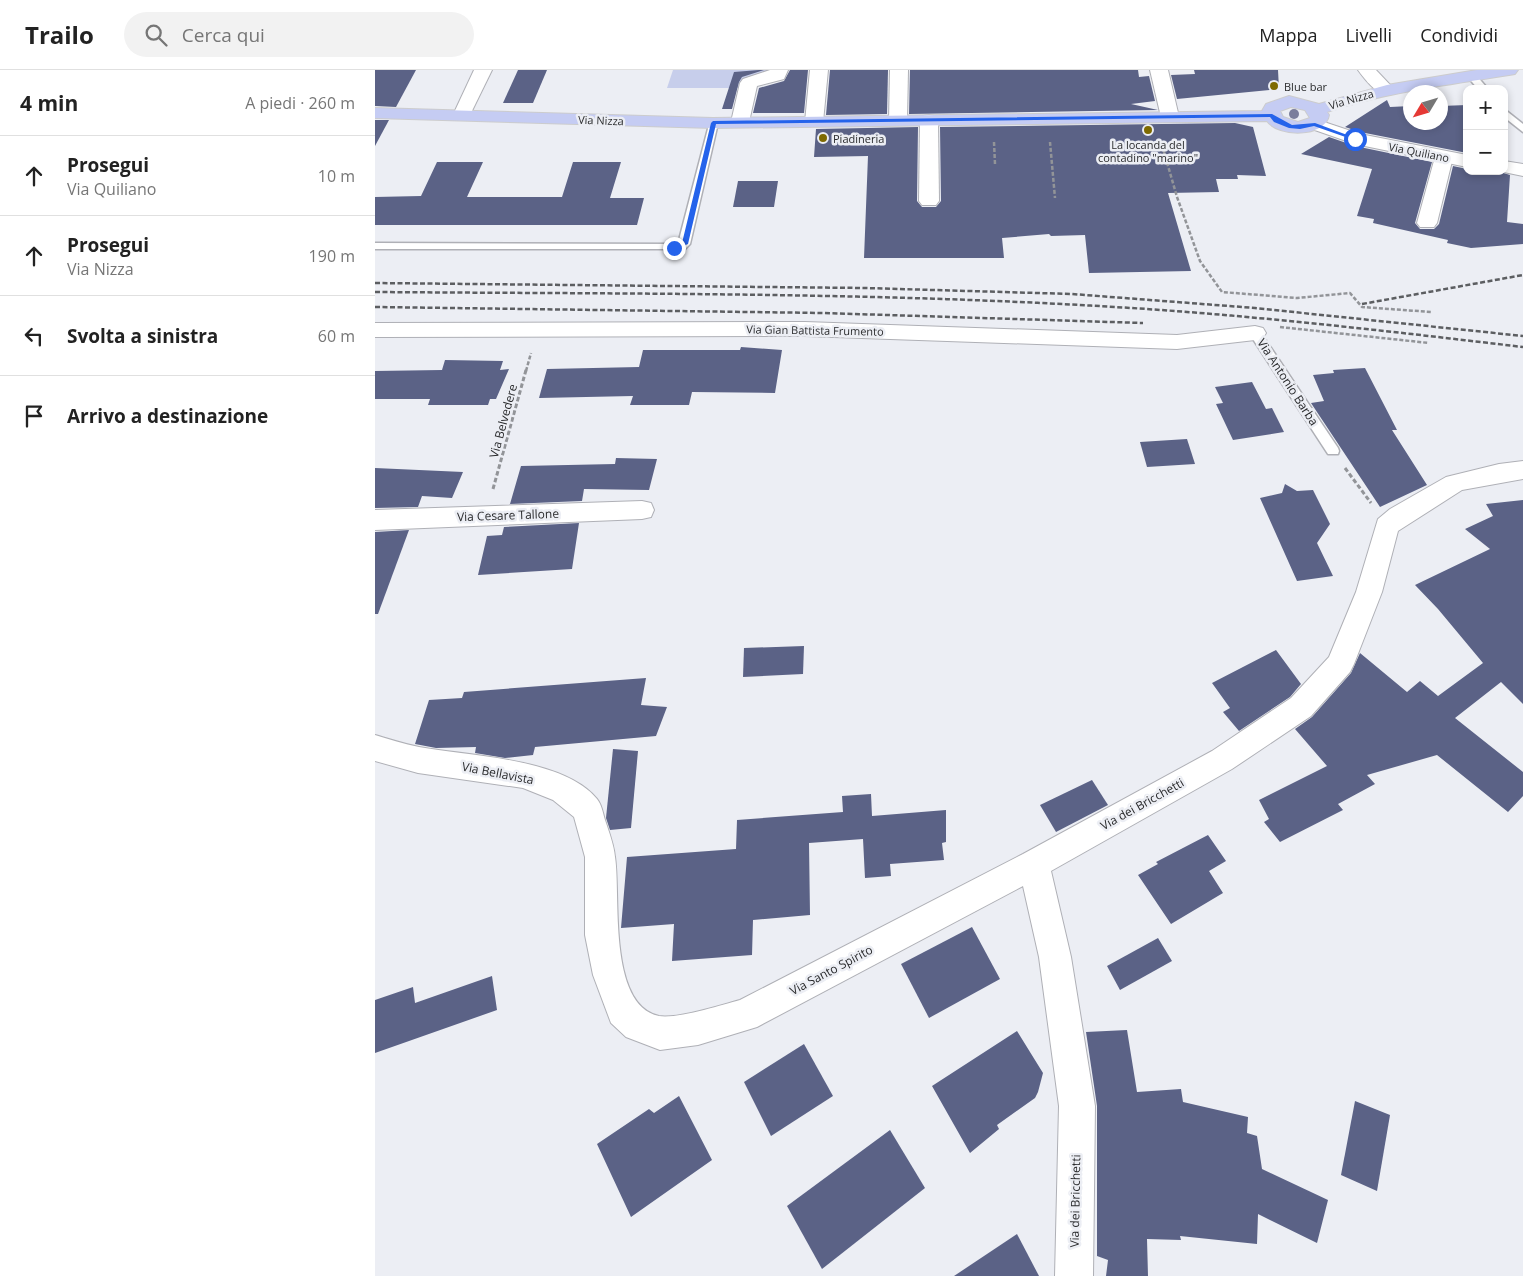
<!DOCTYPE html>
<html lang="it">
<meta charset="utf-8">
<style>
:root{--surface:#fff;--page:#f2f2f2;--text:#222;--muted:#767676;--line:#e0e0e0}
body{margin:0;font-family:"Open Sans",sans-serif;background:var(--page);color:var(--text)}
.controls{position:absolute;right:15px;top:15px;display:grid;overflow:hidden;border-radius:10px;box-shadow:0 2px 8px #0003}
.controls button{width:45px;height:45px;display:grid;place-items:center;padding:0;border:0;border-bottom:1px solid var(--line);background:var(--surface);color:var(--text);font:25px sans-serif}
.compass{position:absolute;left:1028px;top:15px;width:45px;height:45px;border-radius:50%;background:var(--surface);box-shadow:0 2px 8px #0003;rotate:232deg}
.stop{position:absolute;width:15px;height:15px;margin:-11px;border:4px solid #2563eb;border-radius:50%;background:#fff}
.stop.end{background:#2563eb;border-color:#fff;box-shadow:0 1px 5px #0008}
.list{margin:0;padding:0;list-style:none}
h2{display:flex;justify-content:space-between;align-items:center;height:65px;margin:0;padding:0 20px;font-size:21px}
h2 small{font-size:16px;font-weight:400;color:var(--muted)}
.list li{display:grid;grid-template-columns:32px 1fr auto;gap:15px;align-items:center;box-sizing:border-box;height:80px;padding:0 20px;border-top:1px solid var(--line)}
.list b{display:block;font-size:19px;white-space:nowrap}
.list p{margin:0;font-size:16px;white-space:nowrap;color:var(--muted)}
.list em{font-size:16px;font-style:normal;color:var(--muted)}
.icon{flex:none;width:28px;height:28px;fill:none;stroke:currentColor;stroke-width:2;stroke-linecap:round;stroke-linejoin:round}
.map{position:relative;flex:none;width:1148px;height:1206px;overflow:hidden}
header{display:flex;align-items:center;gap:30px;box-sizing:border-box;height:70px;padding:0 25px;background:var(--surface);border-bottom:1px solid var(--line)}
header strong{font-size:24px}
nav{display:flex;gap:28px;margin-inline-start:auto;font-size:18px}
.search{width:350px;height:45px;background:var(--page);display:flex;align-items:center;gap:12px;box-sizing:border-box;padding:0 18px;border-radius:28px;color:var(--muted);font-size:19px}
main{display:flex}
aside{flex:1;background:var(--surface)}
.map>svg:first-child{display:block}
.green{fill:#c7ceeb}
.building{fill:#5b6286}
.lines{fill:none;stroke-linecap:round;stroke-linejoin:round}
.lane-casing{stroke:#afb0b6;stroke-width:3}
.street-casing{stroke:#afb0b6;stroke-width:2}
.secondary-casing{stroke:#afb0b6;stroke-width:2}
.primary-casing{stroke:#cccccd;stroke-width:2}
.path-far1{stroke:#929498;stroke-width:2.5;stroke-dasharray:4 2;stroke-linecap:butt}
.path{stroke:#929498;stroke-width:3;stroke-dasharray:4.5 2.5;stroke-linecap:butt}
.lane{fill:#fff;fill-rule:evenodd}
.street{fill:#fff;fill-rule:evenodd}
.secondary{fill:#fff;fill-rule:evenodd}
.primary{fill:#c5ccf3;fill-rule:evenodd}
.rail{stroke:#5c5e61;stroke-width:2.5;stroke-dasharray:5 2.5;stroke-linecap:butt}
.tree{fill:#7b7e9c}
.route{fill:#2563eb}
.poi-dot{fill:#7e6a01;stroke:#eceef4;stroke-width:2}
.labels{text-anchor:middle;dominant-baseline:central;stroke-width:5;stroke-linejoin:round;paint-order:stroke}
.far-poi-label{font-size:11px;fill:#2a2b2d;stroke:#eceef4;text-anchor:start}
.far-street-label{font-size:11px;fill:#2a2b2d;stroke:#eceef4}
.street-label{font-size:12px;fill:#2a2b2d;stroke:#eceef4}
</style>
<header>
<strong>Trailo</strong>
<div class="search"><svg class="icon" aria-label="search" viewBox="0 0 24 24"><circle cx="10" cy="10" r="6"/><path d="M15 15l6 6"/></svg>Cerca qui</div>
<nav><a>Mappa</a><a>Livelli</a><a>Condividi</a></nav>
</header>
<main>
<aside>
<h2>4 min<small>A piedi · 260 m</small></h2>
<ul class="list">
<li><svg class="icon" aria-label="ahead" viewBox="0 0 24 24"><path d="M12 20V5M6 11l6-6 6 6"/></svg><div><b>Prosegui</b><p>Via Quiliano</p></div><em>10 m</em></li>
<li><svg class="icon" aria-label="ahead" viewBox="0 0 24 24"><path d="M12 20V5M6 11l6-6 6 6"/></svg><div><b>Prosegui</b><p>Via Nizza</p></div><em>190 m</em></li>
<li><svg class="icon" aria-label="left" viewBox="0 0 24 24"><path d="M17 20v-9H6M10 6l-5 5 5 5"/></svg><div><b>Svolta a sinistra</b></div><em>60 m</em></li>
<li><svg class="icon" aria-label="arrive" viewBox="0 0 24 24"><path d="M6 21V4h12l-3 4 3 4H6"/></svg><div><b>Arrivo a destinazione</b></div></li>
</ul>
</aside>
<div class="map">
<svg width="1148" height="1206" viewBox="0 0 1148 1206">
<rect width="100%" height="100%" fill="#eceef4"/>
<polygon class="green" points="298,0 396,0 366,18 292,18"/>
<g class="building">
<polygon points="0,0 41,0 21,37 0,36"/>
<polygon points="143,0 172,0 158,33 128,33"/>
<polygon points="384,0 389,0 367,7 364,12 357,39 347,39 359,2"/>
<polygon points="415,0 433,0 429,43 378,43 384,18 409,11"/>
<polygon points="455,0 513,0 512,44 451,45"/>
<polygon points="535,0 763,0 764,7 774,6 780,31 756,34 783,40 534,44"/>
<polygon points="819,0 903,0 904,19 802,29 796,5 820,4"/>
<polygon points="1012,30 1015,37 1036,36 1036,52 1066,52 1066,36 1092,35 1092,83 985,62 970,57"/>
<polygon points="0,50 14,50 0,76"/>
<polygon points="860,53 878,57 891,106 862,105 863,109 841,109 844,122 793,123 816,201 714,203 710,165 676,166 674,164 627,168 629,188 489,188 493,86 439,87 441,59 543,57 542,131 547,137 561,137 566,131 565,57"/>
<polygon points="954,67 980,76 1057,92 1040,153 1045,159 1059,159 1064,154 1078,96 1092,99 1092,101 1122,101 1135,105 1132,152 1148,154 1148,174 1096,178 1072,173 1073,170 998,153 999,149 982,146 997,99 926,84"/>
<polygon points="62,92 108,92 92,127 187,127 198,92 246,92 235,128 269,128 262,155 0,155 0,127 46,126"/>
<polygon points="363,111 403,111 399,137 358,137"/>
<polygon points="366,277 407,280 400,323 317,322 314,335 255,335 258,326 164,328 172,299 264,297 268,280 365,280"/>
<polygon points="70,290 128,291 125,300 134,299 121,329 115,329 113,335 53,335 55,329 0,329 0,301 67,300"/>
<polygon points="990,298 1022,360 1017,360 1052,415 1005,437 936,333 949,331 938,305 959,303 958,300"/>
<polygon points="877,312 891,339 897,338 909,362 858,370 841,334 848,333 840,317"/>
<polygon points="812,369 820,394 772,397 765,372"/>
<polygon points="241,388 282,389 274,420 209,419 207,431 135,434 146,396 240,394"/>
<polygon points="0,398 88,402 77,428 47,426 43,437 0,438"/>
<polygon points="910,414 922,421 938,420 955,454 942,473 958,506 922,511 885,428 907,423"/>
<polygon points="1148,430 1148,634 1126,612 1080,648 1148,702 1148,726 1133,742 1062,685 992,705 1000,714 963,734 968,740 905,772 889,752 894,749 884,730 952,696 920,659 937,647 976,603 985,583 1032,622 1045,611 1063,626 1108,593 1063,539 1040,515 1115,479 1090,459 1118,446 1111,434"/>
<polygon points="204,453 197,499 103,505 112,466 127,465 129,457"/>
<polygon points="34,460 3,544 0,544 0,462"/>
<polygon points="429,576 428,604 368,607 369,578"/>
<polygon points="901,580 926,614 915,627 864,661 848,642 855,638 837,613"/>
<polygon points="271,608 266,635 292,637 281,666 160,677 158,685 130,688 100,683 101,677 61,678 40,674 54,630 87,628 89,622"/>
<polygon points="238,679 263,681 256,758 235,760 231,748"/>
<polygon points="717,710 733,735 681,762 665,735"/>
<polygon points="496,724 497,746 571,740 571,772 567,773 569,790 515,794 516,806 490,808 488,769 434,773 435,845 378,850 377,885 297,891 299,854 246,858 252,787 361,779 362,750 468,742 467,726"/>
<polygon points="833,765 851,791 834,801 848,823 796,854 763,805 783,794 781,792"/>
<polygon points="597,857 625,909 554,948 526,894"/>
<polygon points="783,868 797,891 745,920 732,896"/>
<polygon points="117,906 122,940 0,983 0,930 38,917 40,933"/>
<polygon points="752,960 762,1022 806,1019 808,1032 873,1047 872,1063 882,1066 887,1099 953,1130 942,1173 883,1144 882,1174 805,1166 806,1170 772,1169 773,1206 731,1206 733,1190 722,1186 722,1036 711,962"/>
<polygon points="642,961 668,1003 663,1022 660,1028 622,1055 624,1059 595,1083 557,1016"/>
<polygon points="429,974 458,1026 396,1066 369,1012"/>
<polygon points="304,1026 337,1090 256,1147 222,1074 274,1039 279,1043"/>
<polygon points="980,1031 1015,1045 1002,1121 966,1105"/>
<polygon points="515,1060 550,1118 447,1199 412,1136"/>
<polygon points="642,1164 664,1206 579,1206"/>
</g>
<g class="lines">
<g class="lane-casing">
<g id="lane">
<polygon points="1094,4 1100,4 1113,19 1103,19 1092,6"/>
<polygon points="1129,39 1148,54 1148,62 1129,47"/>
<polygon points="335,51 343,53 315,174 310,179 0,179 0,173 303,174"/>
<polygon points="880,259 884,260 963,378 964,381 963,384 953,384 874,263"/>
</g>
</g>
<g class="street-casing">
<g id="street">
<polygon points="99,0 117,0 93,49 81,49 78,45"/>
<polygon points="395,0 413,0 409,9 382,16 374,52 371,56 359,56 356,52 365,13 368,9"/>
<polygon points="435,0 453,0 448,52 445,56 433,56 430,52"/>
<polygon points="515,0 533,0 532,50 529,54 517,54 514,50"/>
<polygon points="775,0 793,0 804,47 801,51 789,51 786,47"/>
<path d="M983,0H1001L1020,20L1017,24C1003,27 991,11 983,0Z"/>
<polygon points="554,45 560,46 563,50 564,131 561,135 547,135 544,131 545,50 548,46"/>
<polygon points="1069,81 1076,83 1078,87 1062,153 1059,157 1045,157 1042,153 1060,87 1062,83"/>
<polygon points="430,252 802,265 880,256 888,258 891,263 888,268 880,270 802,279 430,266 0,267 0,253"/>
<path d="M1148,391V409L1087,420L1023,461L1007,522L979,594L975,602L936,646L857,699L676,801L696,887L720,1036L718,1206H680L684,1036L664,887L648,816L382,957L323,975L285,980L251,967L236,953L218,905L210,865V787L199,747L178,730L148,718L43,703L0,691V665C14,669 29,674 44,677C93,686 189,688 222,729C227,735 228,744 230,750C234,762 239,775 240,787C246,824 232,935 284,946C303,949 346,935 365,930L648,784L837,681L916,628L954,587L981,522L1003,449L1015,439L1071,407L1124,394Z"/>
<polygon points="267,431 276,433 279,440 276,447 267,449 0,460 0,440"/>
</g>
</g>
<g class="secondary-casing">
<g id="secondary">
<polygon points="940,49 985,64 1092,85 1092,97 980,74 934,58 931,54 934,50"/>
<polygon points="1129,91 1148,94 1148,106 1124,101 1129,101"/>
</g>
</g>
<g class="primary-casing">
<path id="primary" d="M1102,0H1143L1140,4L1134,5C1073,15 1011,22 952,42L954,45C950,68 903,67 892,51L338,58L0,48V38L338,48L887,41L891,34L914,26L944,34L1012,15ZM916,37L930,40L935,48L923,52L908,47L905,41Z"/>
</g>
<g class="path-far1">
<polyline points="619,72 620,94"/>
<polyline points="675,72 680,128"/>
<polyline points="787,75 802,127 825,191 847,222 922,228 975,223 987,237 1056,242"/>
<polyline points="905,257 1054,273"/>
<polyline points="151,301 156,283"/>
</g>
<g class="path">
<polyline points="970,398 996,433"/>
<polyline points="118,419 151,300"/>
</g>
<use href="#lane" class="lane"/>
<use href="#street" class="street"/>
<use href="#secondary" class="secondary"/>
<use href="#primary" class="primary"/>
<g class="rail">
<polyline points="0,213 490,218 697,224 880,238 1148,266"/>
<path d="M0,222C246,224 494,222 740,237C876,245 1012,261 1148,277"/>
<polyline points="987,234 1148,205"/>
<polyline points="0,237 448,243 768,253"/>
</g>
</g>
<circle class="tree" cx="919" cy="44" r="5"/>
<polygon class="route" points="897,44 917,55 940,53 983,69 979,70 939,56 925,59 914,58 899,52 895,47 341,54 313,174 299,180 296,178 307,173 336,53 338,51"/>
<g class="poi-dot">
<circle cx="899" cy="16" r="5"/>
<circle cx="773" cy="60" r="5"/>
<circle cx="448" cy="68" r="5"/>
</g>
<g class="labels">
<g class="far-poi-label">
<text x="909" y="16">Blue bar</text>
<text x="458" y="68">Piadineria</text>
<text x="773" y="74" text-anchor="middle">La locanda del<tspan x="773" dy="13">contadino "marino"</tspan></text>
</g>
<g class="far-street-label">
<text transform="translate(976 29) rotate(-16)">Via Nizza</text>
<text transform="translate(226 50) rotate(2)">Via Nizza</text>
<text transform="translate(1044 82) rotate(11)">Via Quiliano</text>
<text transform="translate(440 260) rotate(1)">Via Gian Battista Frumento</text>
</g>
<g class="street-label">
<text transform="translate(913 312) rotate(57)">Via Antonio Barba</text>
<text transform="translate(128 351) rotate(-75)">Via Belvedere</text>
<text transform="translate(133 445) rotate(-2)">Via Cesare Tallone</text>
<text transform="translate(123 703) rotate(11)">Via Bellavista</text>
<text transform="translate(767 734) rotate(-29)">Via dei Bricchetti</text>
<text transform="translate(456 900) rotate(-28)">Via Santo Spirito</text>
<text transform="translate(700 1131) rotate(-89)">Via dei Bricchetti</text>
</g>
</g>
</svg>
<div class="controls">
<button>+</button>
<button>−</button>
</div>
<svg class="compass" viewBox="-18 -18 36 36"><path d="M0-13l5 13h-10z" fill="#e53935"/><path d="M0 13l5-13h-10z" fill="#767676"/></svg>
<div class="stop" style="left:980px;top:69px"></div>
<div class="stop end" style="left:299px;top:178px"></div>
</div>
</main>
